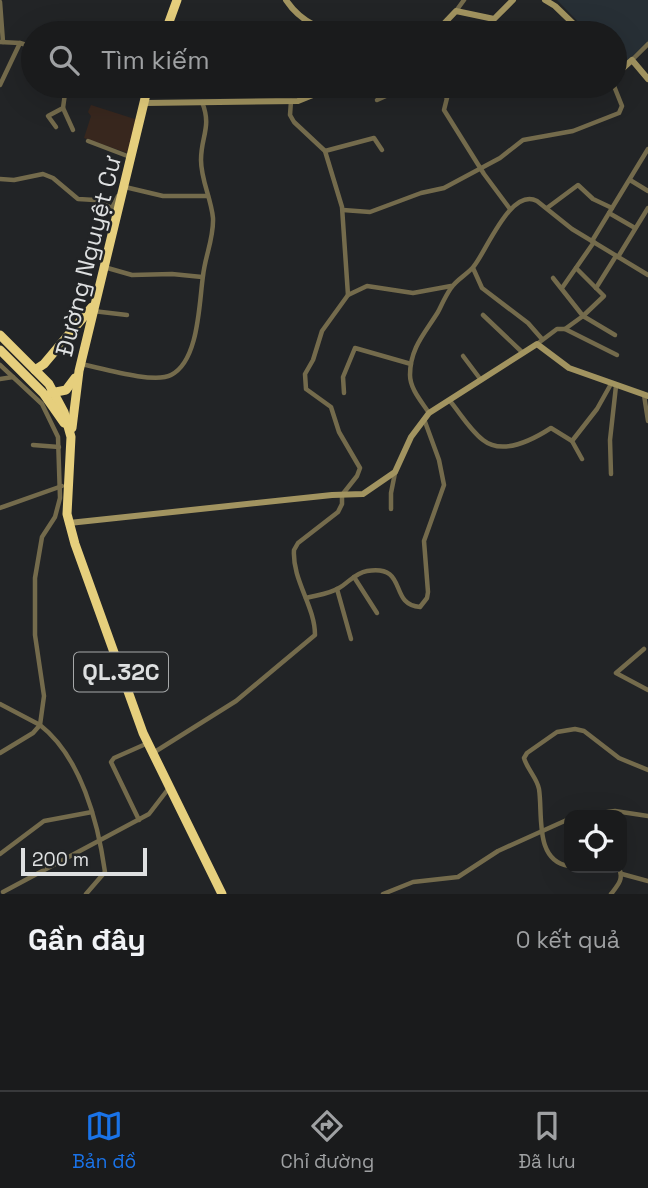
<!DOCTYPE html>
<html lang="vi">
<meta charset="utf-8">
<style>
:root{--surface:#1a1b1c;--page:#232425;--text:#f1f3f6;--muted:#9fa1a3;--line:#38393b;--accent:#1a73e8}
body{margin:0;font-family:"Space Grotesk",sans-serif;background:var(--page);color:var(--text)}
.controls{position:absolute;right:21px;bottom:21px;display:grid;overflow:hidden;border-radius:14px;box-shadow:0 7px 28px #0002}
.controls button{width:63px;height:63px;display:grid;place-items:center;padding:0;border:0;border-bottom:2px solid var(--line);background:var(--surface);color:var(--text);font:35px sans-serif}
.scale{position:absolute;left:21px;bottom:18px;width:126px;box-sizing:border-box;padding-left:7px;border:4px solid #dee0e1;border-top:0;font-size:19px;line-height:24px;white-space:nowrap;color:#dee0e1;-webkit-text-stroke:5px #222426;paint-order:stroke}
.list{margin:0;padding:0;list-style:none}
h2{display:flex;justify-content:space-between;align-items:center;height:91px;margin:0;padding:0 28px;font-size:30px}
h2 small{font-size:23px;font-weight:400;color:var(--muted)}
.icon{flex:none;width:38px;height:38px;fill:none;stroke:currentColor;stroke-width:2;stroke-linecap:round;stroke-linejoin:round}
.map{position:relative;flex:none;width:648px;height:894px;overflow:hidden}
.search{position:absolute;background:var(--surface);box-shadow:0 7px 28px #0002;left:21px;right:21px;top:21px;height:77px;display:flex;align-items:center;gap:18px;box-sizing:border-box;padding:0 24px;border-radius:38px;color:var(--muted);font-size:26px}
.sheet{height:196px;background:var(--surface)}
nav{display:flex;justify-content:space-around;align-items:center;box-sizing:border-box;height:98px;border-top:2px solid var(--line);background:var(--surface);font-size:19px;color:var(--muted)}
nav a{display:grid;justify-items:center;gap:4px}
nav .on{color:var(--accent)}
.map>svg:first-child{display:block}
.built{fill:#272f35}
.education{fill:#38271e}
.lines{fill:none;stroke-linecap:round;stroke-linejoin:round}
.street{stroke:#746b4c;stroke-width:4.5}
.secondary{stroke:#a29460;stroke-width:6}
.highway{stroke:#e6cf7d;stroke-width:9}
.labels{text-anchor:middle;dominant-baseline:central;stroke-width:5;stroke-linejoin:round;paint-order:stroke}
.shield{fill:#222426;stroke:#a6a8a9;stroke-width:2}
.shield-label{font-size:23px;font-weight:bold;fill:#dee0e1}
.street-label{font-size:24px;fill:#dee0e1;stroke:#222426}
</style>
<div class="map">
<svg width="648" height="894" viewBox="0 0 648 894">
<rect width="100%" height="100%" fill="#222426"/>
<polygon class="built" points="557,0 648,0 648,42 622,67 615,60 615,33 589,33"/>
<polygon class="education" points="91,105 141,121 130,154 84,138 91,116 88,112"/>
<g class="lines">
<g class="street">
<polyline points="0,2 3,42"/>
<polyline points="456,11 464,0"/>
<polyline points="0,42 20,43 33,47"/>
<polyline points="632,60 648,44"/>
<polyline points="0,85 20,43"/>
<polyline points="435,86 447,98 444,110 484,174 510,209"/>
<polyline points="377,100 408,86"/>
<polyline points="291,101 290,115 294,122 325,151 342,207 348,295"/>
<polyline points="63,108 73,130"/>
<polyline points="56,127 48,116 63,108 66,86"/>
<polyline points="88,141 130,157"/>
<polyline points="325,151 374,138 382,150"/>
<polyline points="0,179 14,180 43,174 53,178 78,199 95,200 112,208 118,196"/>
<polyline points="630,180 648,191"/>
<polyline points="124,189 125,187 163,196 208,196"/>
<polyline points="547,208 578,185 593,199 612,208"/>
<polyline points="343,210 370,212 421,193 444,188 500,158 523,140 573,131 619,113 622,106 614,86"/>
<polyline points="609,213 635,228"/>
<polyline points="592,241 648,149"/>
<polyline points="618,257 648,208"/>
<polyline points="104,267 132,275 172,274 202,277"/>
<polyline points="473,268 482,288 528,323 542,339"/>
<polyline points="553,278 583,316 615,335"/>
<polyline points="562,288 594,242"/>
<polyline points="596,288 616,256"/>
<polyline points="93,311 127,315"/>
<polyline points="483,315 523,353"/>
<polyline points="565,329 617,355"/>
<polyline points="537,344 557,329 565,329 583,316 604,296 576,268"/>
<polyline points="463,356 481,380"/>
<path d="M81,364C101,368 154,384 171,375C199,361 199,303 203,276C205,256 214,238 213,218C211,198 201,180 201,160C201,136 212,127 202,102"/>
<path d="M0,365L42,404L58,437L60,498L55,517L42,537L35,578V635L44,696L40,725C81,757 98,822 105,872L86,894"/>
<polyline points="0,379 13,377"/>
<polyline points="344,393 343,377 355,348 411,364"/>
<polyline points="644,395 648,421"/>
<path d="M450,401C460,413 470,430 483,440C503,456 534,439 551,428L572,441L582,459"/>
<path d="M429,413C422,402 410,389 410,375C410,348 425,333 438,312C442,304 446,295 451,288C457,279 468,274 474,266C487,250 511,187 537,201L572,229L648,275"/>
<polyline points="572,441 597,409 611,384"/>
<polyline points="33,445 59,447"/>
<polyline points="611,474 610,440 616,386"/>
<polyline points="0,508 62,486"/>
<polyline points="391,509 391,493 395,473"/>
<polyline points="354,577 377,613"/>
<polyline points="337,589 351,639"/>
<path d="M306,598C317,595 329,594 339,588C348,583 355,573 367,571C409,564 388,605 420,607L427,598L428,592L424,541L444,485L439,460L424,419"/>
<polyline points="644,649 616,673 648,690"/>
<polyline points="0,704 40,725 33,733 0,753"/>
<path d="M153,753L236,701L315,635C315,606 292,580 294,550L298,543L338,512L342,504V495L357,476L360,468L339,432L331,407L306,389L305,374L313,360L322,331L348,295L367,286L413,293L451,286"/>
<polyline points="587,815 615,811 648,816"/>
<polyline points="139,820 111,762 114,758 148,743"/>
<polyline points="0,854 44,821 92,812"/>
<path d="M569,866C534,861 543,814 539,789C537,778 527,769 524,758L527,753L557,732L575,729L584,731L619,758L648,770"/>
<polyline points="584,868 593,868"/>
<polyline points="622,874 648,881"/>
<polyline points="3,892 149,814 169,788"/>
<polyline points="383,894 413,882 458,877 498,851 569,819"/>
<path d="M611,894C618,885 624,879 619,868"/>
</g>
<g class="secondary">
<path d="M286,0C300,21 324,34 349,32C361,31 372,28 383,33"/>
<polyline points="545,0 555,6 583,33"/>
<polyline points="435,33 456,11 494,19 513,0"/>
<polyline points="615,64 622,69 632,60 648,79"/>
<polyline points="145,103 298,101 335,86"/>
<polyline points="69,523 332,495 363,494 395,472 411,437 429,413 537,344 569,368 648,396"/>
</g>
<g class="highway">
<polyline points="165,33 177,0"/>
<polyline points="0,335 49,384 64,412 71,437 67,514 75,544 143,733 222,894"/>
<polyline points="0,350 43,393 64,423"/>
<polyline points="35,370 44,364 92,307"/>
<polyline points="51,393 66,390 75,378"/>
<polyline points="72,428 79,371 148,86"/>
</g>
</g>
<g class="labels">
<rect class="shield" x="74" y="652.5" width="94" height="39" rx="5"/>
<g class="shield-label">
<text x="121" y="672">QL.32C</text>
</g>
<g class="street-label">
<text transform="translate(88 256) rotate(-76)">Đường Nguyệt Cư</text>
</g>
</g>
</svg>
<div class="controls">
<button><svg class="icon" aria-label="locate" viewBox="0 0 24 24"><circle cx="12" cy="12" r="6"/><path d="M12 2v4M12 18v4M2 12h4M18 12h4"/></svg></button>
</div>
<div class="scale">200 m</div>
<div class="search"><svg class="icon" aria-label="search" viewBox="0 0 24 24"><circle cx="10" cy="10" r="6"/><path d="M15 15l6 6"/></svg>Tìm kiếm</div>
</div>
<section class="sheet">
<h2>Gần đây<small>0 kết quả</small></h2>
<ul class="list">
</ul>
</section>
<nav>
<a class="on"><svg class="icon" aria-label="map" viewBox="0 0 24 24"><path d="M3 6l6-2 6 2 6-2v14l-6 2-6-2-6 2zM9 4v14M15 6v14"/></svg>Bản đồ</a>
<a><svg class="icon" aria-label="directions" viewBox="0 0 24 24"><path d="M12 3l9 9-9 9-9-9zM9 14v-3h6M13 9l2 2-2 2"/></svg>Chỉ đường</a>
<a><svg class="icon" aria-label="saved" viewBox="0 0 24 24"><path d="M7 4h10v16l-5-4-5 4z"/></svg>Đã lưu</a>
</nav>
